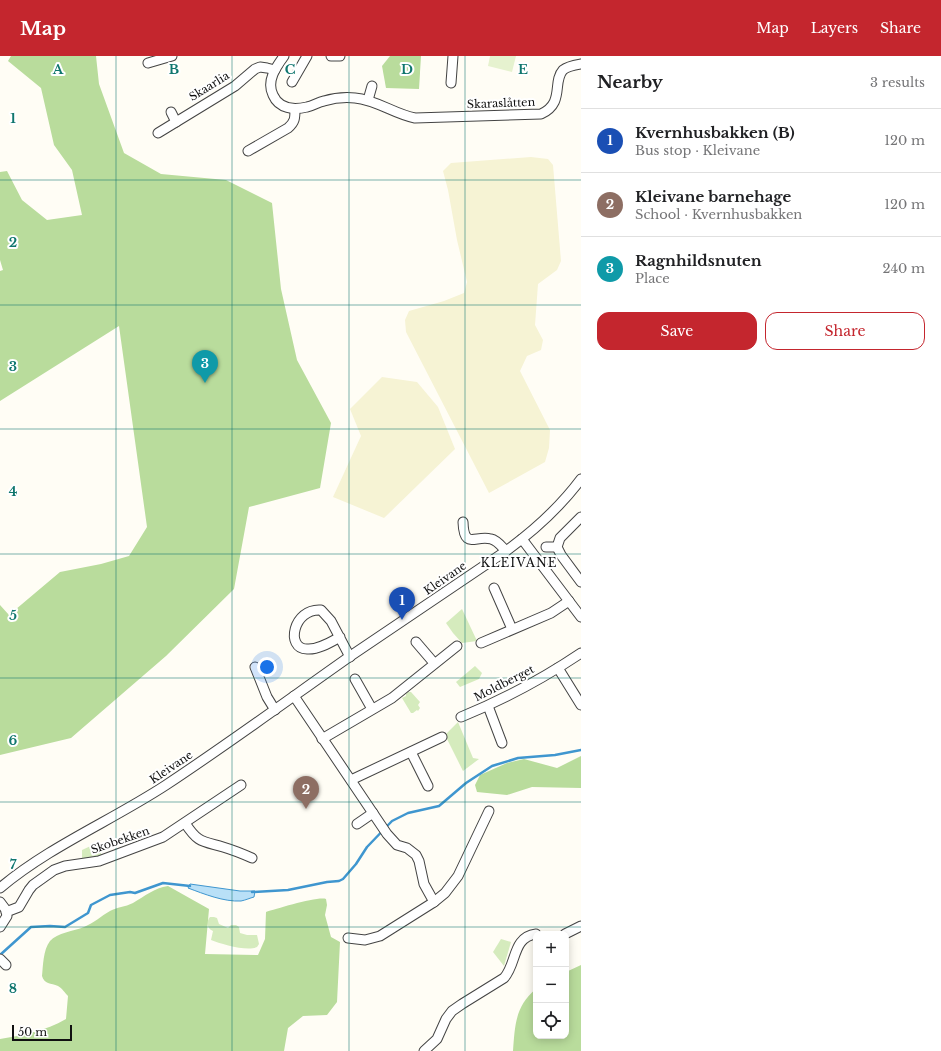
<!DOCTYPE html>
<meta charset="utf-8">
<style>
:root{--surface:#fff;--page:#f2f2f2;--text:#202124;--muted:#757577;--line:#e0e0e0;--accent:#c4262e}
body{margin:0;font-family:"Libre Baskerville",serif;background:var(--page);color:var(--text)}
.controls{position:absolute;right:12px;bottom:12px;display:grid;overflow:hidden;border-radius:8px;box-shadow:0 2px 10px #0003}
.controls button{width:36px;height:36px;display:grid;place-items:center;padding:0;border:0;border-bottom:1px solid var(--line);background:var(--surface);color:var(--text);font:20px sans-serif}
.scale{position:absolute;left:12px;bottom:10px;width:60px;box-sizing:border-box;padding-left:4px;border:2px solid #111;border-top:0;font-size:11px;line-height:14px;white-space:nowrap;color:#111;-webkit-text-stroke:3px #fff;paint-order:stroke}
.you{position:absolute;left:267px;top:611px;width:14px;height:14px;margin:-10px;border:3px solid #fff;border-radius:50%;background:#1a73e8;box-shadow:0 0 0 6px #1a73e833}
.badge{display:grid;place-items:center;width:26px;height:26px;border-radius:50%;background:var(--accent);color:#fff;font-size:13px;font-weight:700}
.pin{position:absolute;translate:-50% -33px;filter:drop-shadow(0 1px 2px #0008)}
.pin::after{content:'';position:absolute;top:21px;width:14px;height:12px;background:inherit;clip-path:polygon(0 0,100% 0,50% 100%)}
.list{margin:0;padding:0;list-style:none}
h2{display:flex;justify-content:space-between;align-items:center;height:52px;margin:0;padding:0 16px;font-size:17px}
h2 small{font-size:13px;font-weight:400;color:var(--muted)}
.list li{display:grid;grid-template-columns:26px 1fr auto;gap:12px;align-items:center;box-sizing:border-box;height:64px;padding:0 16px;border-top:1px solid var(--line)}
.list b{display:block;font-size:15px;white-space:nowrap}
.list p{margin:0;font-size:13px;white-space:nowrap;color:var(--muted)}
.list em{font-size:13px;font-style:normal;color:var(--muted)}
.actions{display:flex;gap:8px;padding:12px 16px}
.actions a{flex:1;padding:9px 0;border:1px solid var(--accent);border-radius:12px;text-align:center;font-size:14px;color:var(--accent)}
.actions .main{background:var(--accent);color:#fff}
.icon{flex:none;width:22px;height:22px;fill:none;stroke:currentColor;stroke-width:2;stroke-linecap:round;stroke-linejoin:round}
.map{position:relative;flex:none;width:581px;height:995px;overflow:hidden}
header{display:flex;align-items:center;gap:24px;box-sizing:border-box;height:56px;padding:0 20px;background:var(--accent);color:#fff}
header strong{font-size:19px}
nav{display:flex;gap:22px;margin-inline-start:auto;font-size:14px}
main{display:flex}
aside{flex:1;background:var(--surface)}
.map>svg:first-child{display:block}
.farmland{fill:#f6f3d4}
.green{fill:#d5ebbd}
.forest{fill:#b9dc9c}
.pitch{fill:#e6f2cf}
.water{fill:#b9e0f7;stroke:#3f96cf}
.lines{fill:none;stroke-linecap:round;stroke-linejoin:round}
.stream{stroke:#3f96cf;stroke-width:2.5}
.minor-casing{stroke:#444;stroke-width:11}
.minor{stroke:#fff;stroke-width:9}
.grid{fill:none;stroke:#0f766e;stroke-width:1;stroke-opacity:0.55}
.labels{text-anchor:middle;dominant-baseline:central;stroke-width:4;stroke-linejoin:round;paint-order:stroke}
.street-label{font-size:11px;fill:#111;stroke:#fff}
.neighbourhood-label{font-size:12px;letter-spacing:1px;fill:#111;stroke:#fff}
.grid-label{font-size:13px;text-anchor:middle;font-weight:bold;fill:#0f766e;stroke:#fff;stroke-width:4;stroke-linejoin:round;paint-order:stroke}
</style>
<header>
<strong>Map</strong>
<nav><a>Map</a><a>Layers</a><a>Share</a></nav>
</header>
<main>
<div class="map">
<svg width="581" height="995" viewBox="0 0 581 995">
<rect width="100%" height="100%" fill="#fffdf5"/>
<g class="farmland">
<polygon points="531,101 548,103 553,109 561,205 557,214 538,228 535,269 543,284 541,294 527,300 520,315 550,374 549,392 545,406 489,437 406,276 405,264 409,255 444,245 464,237 467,226 457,184 448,134 443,115 451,107"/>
<polygon points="382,321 417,326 438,351 455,393 384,462 333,441 361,380 350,353"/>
</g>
<g class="green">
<polygon points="462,553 477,585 462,587 453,577 446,567"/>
<polygon points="475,610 482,617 479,623 460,631 456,626"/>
<polygon points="408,636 411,636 420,646 418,649 420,652 418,655 417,654 413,657 411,657 402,642 406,640 406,638"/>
<polygon points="458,666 473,702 479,703 463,715 445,679"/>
<polygon points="97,787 102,800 82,804 82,794"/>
<path d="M210,861H214L217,862L219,868L228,872L231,869H236L239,871L240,877L247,879H257L259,888L257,891C248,896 221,888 211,884L213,875C207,873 206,866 210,861Z"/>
<polygon points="501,883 511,886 504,910 493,896"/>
</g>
<g class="forest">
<polygon points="11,0 96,0 99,28 124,97 161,118 226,124 272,147 281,233 297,304 331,367 320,432 249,451 234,533 166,600 71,682 0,699 0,549 9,559 60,516 101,508 129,500 147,471 119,270 0,345 0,215 3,214 0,204 0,116 7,115 22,144 47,164 82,159 72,114 54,89 41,32 8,5"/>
<polygon points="390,0 421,0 419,33 386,32 382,10"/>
<polygon points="581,700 581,732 532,731 507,739 477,736 475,729 480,719 507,707 524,703 557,712"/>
<path d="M168,830L209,853L205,898L258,899L265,883L266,856C276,853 318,840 326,843L327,849L325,859L331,881L340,886L337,946L327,959L303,960L288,972L284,995H0V983C23,979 45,975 66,963L68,940C65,937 62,932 58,930C51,927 44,928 42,920C43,910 43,894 50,885C57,877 74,875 84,871C94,867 101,860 110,855C117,851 125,851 133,847C145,840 154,832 168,830Z"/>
<path d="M581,909V995H513C515,970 515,950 536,933V980H566V916Z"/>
</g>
<polygon class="pitch" points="490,0 516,0 512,16 488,10"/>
<path class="water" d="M190,828L240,835H255L254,841C250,842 246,844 241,845C224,846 204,838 188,832Z"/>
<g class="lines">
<g class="stream">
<polyline points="252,836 288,834 327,826 339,825 343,823 356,808 367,791 392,765 408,757 439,750 466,727 492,710 518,702 555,699 581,694"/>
<polyline points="0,899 31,871 50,870 65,871 88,857 91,849 110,839 130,836 135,837 163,827 190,830"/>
</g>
<g class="minor-casing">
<g id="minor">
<path d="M284,0C276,11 266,25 273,39C279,53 294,54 307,51C313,50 318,46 324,45C334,42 345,41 355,42C377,44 394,58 415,62L541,58C565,47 552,26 563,14C568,10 575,9 581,8"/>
<polyline points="331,0 340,0"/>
<polyline points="148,7 172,0"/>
<polyline points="292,26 307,0"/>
<polyline points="451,27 453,0"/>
<polyline points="368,44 372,30"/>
<polyline points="171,56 176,66"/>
<polyline points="158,77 235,30 255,13 260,11 267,12 275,14"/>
<path d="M248,95L288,72C295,66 295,62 295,53"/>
<polyline points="581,461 560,482 557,491 561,499 581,526"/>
<path d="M463,466C464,494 475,479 491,483C497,484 502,491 506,495"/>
<polyline points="522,483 581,561"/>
<polyline points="546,491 557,491"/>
<polyline points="494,532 512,573"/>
<path d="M340,581C331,586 318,594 307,593C285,593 293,552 321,554L331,565L350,601"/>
<polyline points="416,586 434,607"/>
<polyline points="481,587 551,557 569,545"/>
<polyline points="255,611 267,641 275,654"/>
<polyline points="558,612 581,649"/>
<polyline points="355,623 372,653"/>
<polyline points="294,640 387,778 397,789 407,792 416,799 419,805 424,828 434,846"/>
<polyline points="488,650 502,687"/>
<path d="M461,661C505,643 541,624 581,597"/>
<polyline points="322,683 392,642 457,590"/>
<polyline points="411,696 428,730"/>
<polyline points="351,724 442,681"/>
<path d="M185,767C198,787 202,785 223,791C233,794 243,798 252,802"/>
<polyline points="357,768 373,757"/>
<path d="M0,832C50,790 111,765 166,729C228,688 288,644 349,601C401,566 454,530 506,495C535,474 560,451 581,423"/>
<polyline points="0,846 6,854 7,860 0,871"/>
<polyline points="6,856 19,851 29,834 33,829 54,814 65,810 99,805 163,781 241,729"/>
<polyline points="565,878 581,870"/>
<polyline points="348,882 365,884 380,880 434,846 445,837 458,820 489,755"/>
<polyline points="0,903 6,909"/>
<path d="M424,995L437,983L446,963L452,955L462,948L504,922C517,908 512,881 536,878"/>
</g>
</g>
<use href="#minor" class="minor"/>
</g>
<path class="grid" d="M116,0V995M232,0V995M349,0V995M465,0V995M0,124H581M0,249H581M0,373H581M0,498H581M0,622H581M0,746H581M0,871H581"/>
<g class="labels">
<g class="street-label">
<text transform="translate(209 30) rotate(-32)">Skaarlia</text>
<text transform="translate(501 47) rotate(-2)">Skaraslåtten</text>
<text transform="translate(445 522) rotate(-35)">Kleivane</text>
<text transform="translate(504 627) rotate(-27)">Moldberget</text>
<text transform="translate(171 711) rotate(-34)">Kleivane</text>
<text transform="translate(120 784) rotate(-19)">Skobekken</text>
</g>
<g class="neighbourhood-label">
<text x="519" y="506">KLEIVANE</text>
</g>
</g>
<g class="grid-label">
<text x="58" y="18">A</text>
<text x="174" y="18">B</text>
<text x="290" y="18">C</text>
<text x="407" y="18">D</text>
<text x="523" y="18">E</text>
<text x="13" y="67">1</text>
<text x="13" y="191">2</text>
<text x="13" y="315">3</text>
<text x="13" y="440">4</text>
<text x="13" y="564">5</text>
<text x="13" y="689">6</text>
<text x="13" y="813">7</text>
<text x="13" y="937">8</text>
</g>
</svg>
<div class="controls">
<button>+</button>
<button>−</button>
<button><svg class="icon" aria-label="locate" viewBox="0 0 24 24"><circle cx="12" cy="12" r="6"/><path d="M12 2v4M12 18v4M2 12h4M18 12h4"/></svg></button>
</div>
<div class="scale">50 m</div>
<div class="you"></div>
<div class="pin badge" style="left:402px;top:564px;background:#1a4fb4">1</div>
<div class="pin badge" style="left:306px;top:753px;background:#8d6e63">2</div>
<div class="pin badge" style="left:205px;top:327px;background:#0f9aa8">3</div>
</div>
<aside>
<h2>Nearby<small>3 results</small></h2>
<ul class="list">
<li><span class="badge" style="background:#1a4fb4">1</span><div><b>Kvernhusbakken (B)</b><p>Bus stop · Kleivane</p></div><em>120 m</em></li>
<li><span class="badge" style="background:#8d6e63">2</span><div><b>Kleivane barnehage</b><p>School · Kvernhusbakken</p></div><em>120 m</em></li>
<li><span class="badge" style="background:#0f9aa8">3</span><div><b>Ragnhildsnuten</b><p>Place</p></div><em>240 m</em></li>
</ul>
<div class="actions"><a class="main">Save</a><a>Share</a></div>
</aside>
</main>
